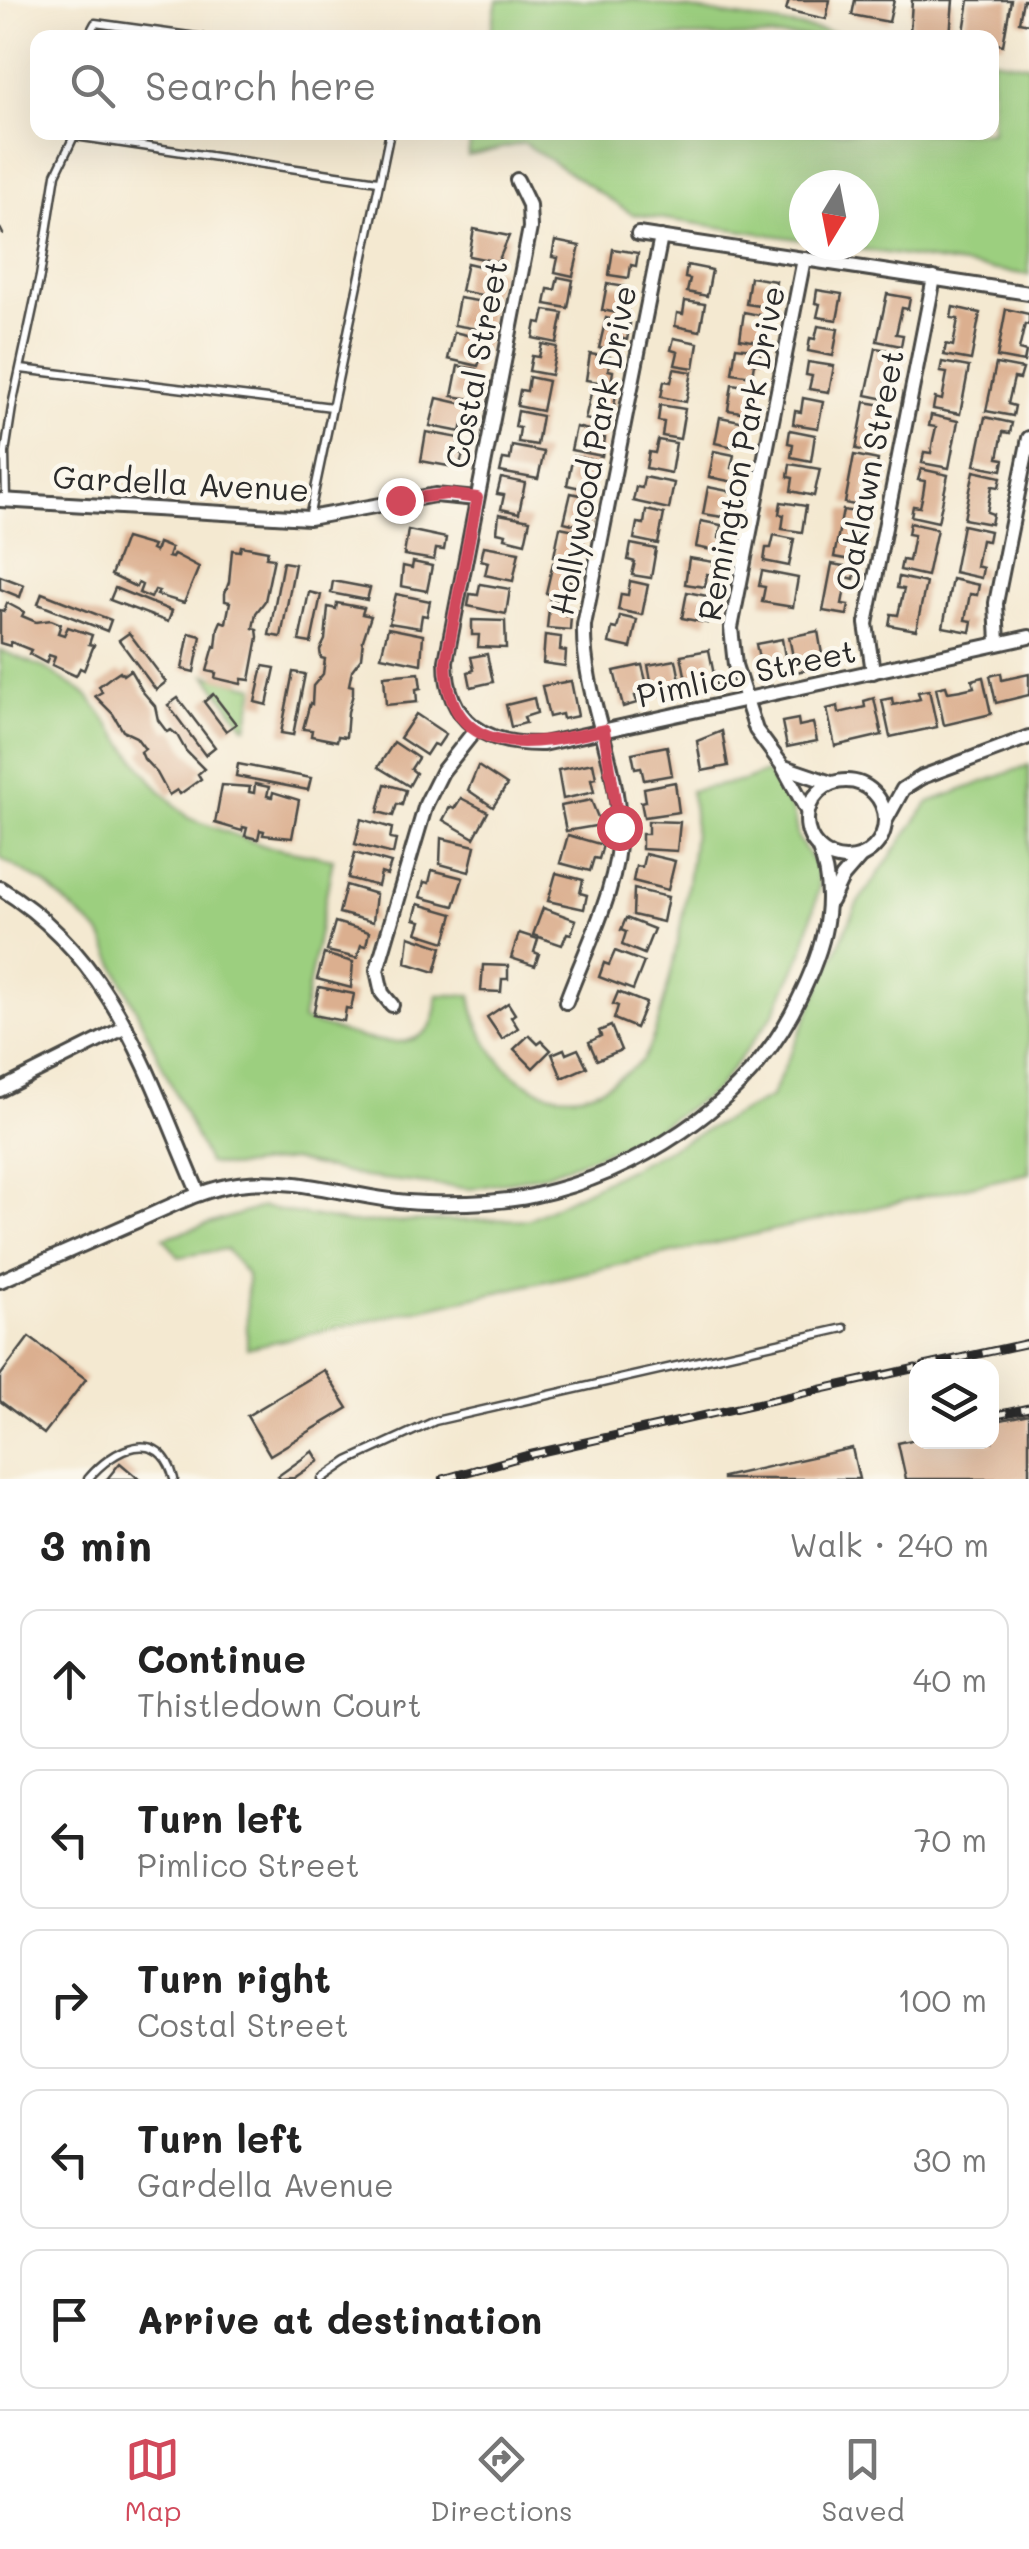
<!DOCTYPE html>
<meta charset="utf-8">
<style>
:root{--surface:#fff;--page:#f2f2f2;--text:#222;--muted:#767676;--line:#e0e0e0;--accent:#d1495b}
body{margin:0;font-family:Mali,sans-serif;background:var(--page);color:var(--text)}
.controls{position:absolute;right:30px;bottom:30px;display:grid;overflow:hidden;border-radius:20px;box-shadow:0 10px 40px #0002}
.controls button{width:90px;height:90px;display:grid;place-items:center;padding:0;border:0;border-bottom:2px solid var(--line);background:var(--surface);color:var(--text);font:50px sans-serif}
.compass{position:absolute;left:789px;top:170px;width:90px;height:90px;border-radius:50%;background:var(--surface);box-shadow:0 10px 40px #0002;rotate:190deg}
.stop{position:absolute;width:30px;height:30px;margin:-22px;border:8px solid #d1495b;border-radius:50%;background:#fff}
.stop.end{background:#d1495b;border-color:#fff;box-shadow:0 2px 10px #0008}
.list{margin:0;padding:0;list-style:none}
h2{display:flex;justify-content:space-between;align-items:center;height:130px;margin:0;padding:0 40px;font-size:42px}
h2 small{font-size:32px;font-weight:400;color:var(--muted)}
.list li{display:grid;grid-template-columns:65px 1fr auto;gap:30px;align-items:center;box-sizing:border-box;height:140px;margin:0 20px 20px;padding:0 20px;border:2px solid var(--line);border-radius:20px}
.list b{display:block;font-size:38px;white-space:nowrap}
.list p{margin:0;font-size:32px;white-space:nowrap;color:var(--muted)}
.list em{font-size:32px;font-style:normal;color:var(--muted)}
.icon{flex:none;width:55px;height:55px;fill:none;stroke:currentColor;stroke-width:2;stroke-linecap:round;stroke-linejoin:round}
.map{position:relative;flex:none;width:1029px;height:1479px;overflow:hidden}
.search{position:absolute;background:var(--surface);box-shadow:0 10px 40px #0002;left:30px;right:30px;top:30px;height:110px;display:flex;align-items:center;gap:25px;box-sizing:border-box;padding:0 35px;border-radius:20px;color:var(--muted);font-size:38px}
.sheet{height:930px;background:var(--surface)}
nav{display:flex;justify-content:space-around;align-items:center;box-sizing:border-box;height:140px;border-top:2px solid var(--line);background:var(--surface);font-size:28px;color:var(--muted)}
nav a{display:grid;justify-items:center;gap:5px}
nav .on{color:var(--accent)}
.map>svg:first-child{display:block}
.green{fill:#9ccf7f;stroke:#647d55;stroke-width:2.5}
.building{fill:#dbaf8f}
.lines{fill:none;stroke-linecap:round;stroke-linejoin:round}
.service-casing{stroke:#494844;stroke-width:11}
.minor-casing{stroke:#494844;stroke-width:18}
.path{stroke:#494844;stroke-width:2.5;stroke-dasharray:8 8;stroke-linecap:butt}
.service{stroke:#fff;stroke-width:6}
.minor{stroke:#fff;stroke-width:12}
.rail-casing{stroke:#2b2b2b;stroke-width:9}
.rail{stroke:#fbf7ec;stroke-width:5;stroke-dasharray:15;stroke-linecap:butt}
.route{stroke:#d1495b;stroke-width:12}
.labels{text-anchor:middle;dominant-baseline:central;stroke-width:9;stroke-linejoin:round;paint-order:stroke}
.street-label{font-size:32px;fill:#2b2b2b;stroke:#fbf7ec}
</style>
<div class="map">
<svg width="1029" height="1479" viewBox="0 0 1029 1479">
<rect width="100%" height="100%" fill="#fbf7ec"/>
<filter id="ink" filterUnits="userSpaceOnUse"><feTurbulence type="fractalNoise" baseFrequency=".01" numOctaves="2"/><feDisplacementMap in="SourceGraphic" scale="20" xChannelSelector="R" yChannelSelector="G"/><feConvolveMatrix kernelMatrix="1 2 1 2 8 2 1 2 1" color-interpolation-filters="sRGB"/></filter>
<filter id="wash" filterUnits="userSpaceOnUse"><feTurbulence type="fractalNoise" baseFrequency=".0048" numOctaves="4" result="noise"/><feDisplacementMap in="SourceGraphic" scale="40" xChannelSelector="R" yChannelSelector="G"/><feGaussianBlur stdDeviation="2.25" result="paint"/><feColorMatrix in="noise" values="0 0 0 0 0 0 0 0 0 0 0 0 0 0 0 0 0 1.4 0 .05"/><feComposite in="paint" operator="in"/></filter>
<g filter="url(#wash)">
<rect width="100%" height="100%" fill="#f4e9d1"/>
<g class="green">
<polygon points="497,0 633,0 862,37 490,37"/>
<polygon points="992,59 1029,65 1029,275 833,245 864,245 864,185 804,185 804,240 632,214 524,143 468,156 472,132 992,132"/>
<path d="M0,650L47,669L87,695L155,785L188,818L265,846L333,859L302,1020C343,1031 440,1075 437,995H471C479,1064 552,1128 617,1078C625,1073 636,1067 642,1060C665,1030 697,854 694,813C694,806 691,798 690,791L743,781L766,772L793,811L798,838L817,868L819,888L803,951L773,1015L715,1091L639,1139L547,1174L471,1189L364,1177L292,1160L231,1167L208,1163L100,933L44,883L0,858Z"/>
<polygon points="206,675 255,687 247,727 244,726"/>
<polygon points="1029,765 1029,1173 247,1348 247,1275 226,1249 179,1257 164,1238 262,1207 349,1223 529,1219 771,1097 857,904 929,802"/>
</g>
<g id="blocks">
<g class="building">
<polygon points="789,0 830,0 826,19 786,10"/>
<polygon points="855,0 894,0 889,22 852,15"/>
<polygon points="912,0 953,0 950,36 910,33"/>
<polygon points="969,0 1011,0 1003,45 992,43 992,38 963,38"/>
<polygon points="1023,0 1029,0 1029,24 1019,22"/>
<polygon points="474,229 509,236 498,262 469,256"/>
<polygon points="555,241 580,246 573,276 555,272 558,258 552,257"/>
<polygon points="613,249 638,253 636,266 631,265 629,278 609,275"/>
<polygon points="467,263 501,271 491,297 461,291"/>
<polygon points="687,265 712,270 707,296 687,292 690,279 685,278"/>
<polygon points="558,277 573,280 568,308 545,304 548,289 555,290"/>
<polygon points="750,277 776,281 774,295 768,294 766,307 746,304"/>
<polygon points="607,284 626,287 624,301 629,302 627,315 602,310"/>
<polygon points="817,290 842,294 837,320 817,317 820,304 815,303"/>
<polygon points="887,294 910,298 908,309 902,308 896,334 903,335 901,346 877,341"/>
<polygon points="459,298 489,303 489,331 454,325"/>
<polygon points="685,301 705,304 700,331 675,326 677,313 683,314"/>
<polygon points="953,307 980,313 971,360 944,355 946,344 953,346 958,319 951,318"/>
<polygon points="1006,309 1029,314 1029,325 1025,324 1019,350 1026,352 1024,362 997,357"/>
<polygon points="545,310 563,313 557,343 533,338 536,322 542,323"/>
<polygon points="744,312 764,316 762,329 767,330 765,343 740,339"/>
<polygon points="606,318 630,324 627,340 620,338 617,352 599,348"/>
<polygon points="818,326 838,329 833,356 808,351 810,338 815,339"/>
<polygon points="454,332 488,340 478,366 448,359"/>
<polygon points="674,338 698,343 694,368 675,365 678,352 671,350"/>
<polygon points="542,344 557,347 551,375 529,371 532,356 539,357"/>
<polygon points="736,347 761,350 759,364 754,363 752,376 732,373"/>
<polygon points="876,348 900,352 898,363 891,362 885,388 892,389 890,400 866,395"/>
<polygon points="590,354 610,357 608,370 613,371 611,384 586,380"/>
<polygon points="808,362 834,366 829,392 809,389 812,376 806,375"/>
<polygon points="942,362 969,367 960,414 933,409 935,398 942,400 947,373 940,372"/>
<polygon points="996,364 1023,369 1020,379 1014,378 1008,404 1015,406 1013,416 986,411"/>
<polygon points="458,366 476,369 473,383 480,385 477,400 452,396"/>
<polygon points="674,369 692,372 686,402 661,397 664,381 671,382"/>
<polygon points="529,377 548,381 542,411 517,406 520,390 527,391"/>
<polygon points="732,384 752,387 750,400 755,401 753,414 728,410"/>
<polygon points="592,389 616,395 613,410 606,409 603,423 585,419"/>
<polygon points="437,398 472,406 469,420 464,420 461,432 430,426"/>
<polygon points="803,398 823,402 818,428 793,424 795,411 801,412"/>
<polygon points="865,402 889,406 887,417 880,415 875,442 881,443 879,453 856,449"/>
<polygon points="660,405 685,409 680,439 662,436 664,422 658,421"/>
<polygon points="518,411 542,416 537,445 518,442 520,428 515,427"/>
<polygon points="931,415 958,421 949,468 922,463 924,452 931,453 933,440 936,427 929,426"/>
<polygon points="720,417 745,422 742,435 737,434 734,447 715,443"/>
<polygon points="985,417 1012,423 1010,433 1003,432 998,458 1004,459 1002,470 975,465"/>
<polygon points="576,427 597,432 596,436 605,438 602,456 571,450"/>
<polygon points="790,430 815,435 811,461 791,457 793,444 788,443"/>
<polygon points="426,432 459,438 457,452 463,454 459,468 421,461"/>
<polygon points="658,440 676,443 671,473 646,468 649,452 655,453"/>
<polygon points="512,446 544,452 538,479 500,472 503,459 510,460"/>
<polygon points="714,451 734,455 731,468 736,469 734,482 709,477"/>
<polygon points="854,455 878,460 876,471 869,469 864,496 870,497 868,508 845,503"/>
<polygon points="573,456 598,461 595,477 588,476 585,489 567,485"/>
<polygon points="790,464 820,469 814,496 791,491 793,478 788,477"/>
<polygon points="921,469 948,475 938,522 911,516 913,506 920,507 923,494 925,481 918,480"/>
<polygon points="974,471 1001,477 999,487 992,486 987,512 993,514 991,524 964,519"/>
<polygon points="644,477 674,483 669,509 633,501 636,487 642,488"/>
<polygon points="501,478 525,483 519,513 501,509 504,495 497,494"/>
<polygon points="708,487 733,492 731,505 725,504 723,517 703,514"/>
<polygon points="571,493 589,497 586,510 593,512 589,528 564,522"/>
<polygon points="781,502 806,506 802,532 782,529 784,515 779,514"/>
<polygon points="646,510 664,514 658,544 634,539 637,523 644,524"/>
<polygon points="843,510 867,514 865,525 858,523 853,550 860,551 857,561 834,557"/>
<polygon points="499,514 530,520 525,543 505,538 506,534 497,532"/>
<polygon points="701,521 721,525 719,538 724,539 722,552 696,547"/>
<polygon points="910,523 937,529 927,576 900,570 902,560 909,561 914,535 908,534"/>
<polygon points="963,525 990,531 988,541 981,540 976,566 983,568 981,578 954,572"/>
<polygon points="560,527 585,532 582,548 575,547 572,560 554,556"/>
<polygon points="408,530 446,538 444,550 436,549 434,560 404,555"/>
<polygon points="774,535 794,539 789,566 764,561 766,548 771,548"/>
<polygon points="125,538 153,546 151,550 155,552 158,543 171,548 168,557 172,558 174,554 199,567 184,603 157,595 159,591 155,590 151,598 139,593 142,585 138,583 136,587 111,575"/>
<polygon points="631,544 656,549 651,578 632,575 635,562 628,560"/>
<polygon points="241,546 268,551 266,557 274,558 265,601 256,613 253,628 257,629 258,637 250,680 242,679 241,684 215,678 216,673 207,671 214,646 216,647 218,628 221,621 226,623 227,617 230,602 225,601 225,593 229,582 232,550 240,551"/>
<polygon points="484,546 519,552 513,581 485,575 488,562 481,560"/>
<polygon points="689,558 714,562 712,575 707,574 705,587 685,584"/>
<polygon points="283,562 295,564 281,637 269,635"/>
<polygon points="413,562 432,566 427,591 401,586 403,566 412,568"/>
<polygon points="553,563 571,568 568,581 574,582 571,599 546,593"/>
<polygon points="832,564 856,568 854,579 847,577 842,604 849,605 847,615 823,611"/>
<polygon points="762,571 798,578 793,607 762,602 765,587 759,586"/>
<polygon points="0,576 24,585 20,597 0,589"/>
<polygon points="899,577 926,583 916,630 889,625 891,614 898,615 904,589 897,588"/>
<polygon points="952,579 979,585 977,595 970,594 965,620 972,621 970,632 943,627"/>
<polygon points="333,581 370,588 367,600 331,593"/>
<polygon points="630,581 648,585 642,615 618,610 621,594 628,595"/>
<polygon points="480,584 510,589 506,614 468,606 470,594 478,595"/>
<polygon points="115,588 172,611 168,622 110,600"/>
<polygon points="309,592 321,595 311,643 299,641"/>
<polygon points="687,592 707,596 704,609 710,610 707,623 682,618"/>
<polygon points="42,593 111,620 107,631 38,604"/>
<polygon points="396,594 430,601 427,616 422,615 420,628 389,623"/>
<polygon points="550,599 566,601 565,615 571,615 570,630 547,628"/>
<polygon points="7,603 24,612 22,616 36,622 51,620 61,624 58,633 64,635 68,627 92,635 89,644 94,645 84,670 80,668 76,676 52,665 55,657 49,655 46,663 29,654 31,650 11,642 10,646 0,643 0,610 4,611"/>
<polygon points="337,603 364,608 362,614 371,616 363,640 361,658 352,670 349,685 353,686 353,694 348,712 346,737 338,736 337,741 311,736 312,730 303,729 310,703 312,704 313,686 323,674 325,659 321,658 320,650 325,640 328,607 336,609"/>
<polygon points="620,616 637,620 631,648 609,643 612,628 617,629"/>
<polygon points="472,620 505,621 506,648 478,647 479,635 472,635"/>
<polygon points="388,628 423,635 421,664 381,656"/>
<polygon points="818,631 823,660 809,663 811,669 796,672 789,637"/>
<polygon points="129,633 166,682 156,690 119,640"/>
<polygon points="189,633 201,636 194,672 182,669"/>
<polygon points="545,635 561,637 560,650 566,651 565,666 543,663"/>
<polygon points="782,639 787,669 763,679 756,644"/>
<polygon points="709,650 716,685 702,688 700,683 687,685 681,655"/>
<polygon points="487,654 493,682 471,687 468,672 474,670 471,657"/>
<polygon points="676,660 683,695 669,698 667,693 654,696 648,665"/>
<polygon points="642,665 649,693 635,696 637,703 623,707 614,671"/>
<polygon points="263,666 275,668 267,705 255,702"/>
<polygon points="130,670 143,692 155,706 158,720 167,732 171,730 177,735 186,751 204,769 198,774 201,779 180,794 177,790 169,795 157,773 144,759 141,752 145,749 136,737 123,731 113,714 95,696 102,692 99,686 111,677 120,671 123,675"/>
<polygon points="293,672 305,674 293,735 281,733"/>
<polygon points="419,673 421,688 416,689 417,702 386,705 384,676"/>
<polygon points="1001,673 1002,680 1029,674 1029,695 996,703 990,676"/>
<polygon points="983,677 991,714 944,725 936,688 946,686 948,692 961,690 974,687 972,680"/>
<polygon points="571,681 578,716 563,719 562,714 549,717 542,686"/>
<polygon points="929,690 937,727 890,737 882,700 892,698 893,705 920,699 918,692"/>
<polygon points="213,694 236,724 226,731 204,702"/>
<polygon points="178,698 215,747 205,755 168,705"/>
<polygon points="534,698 537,713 524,717 526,723 511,727 506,705"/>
<polygon points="874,698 882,735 835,746 827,709 838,706 839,713 865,707 864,701"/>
<polygon points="416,714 446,734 438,746 433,744 426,755 400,738"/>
<polygon points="798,719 799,726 813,723 817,741 787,747 782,722"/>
<polygon points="722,731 728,766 702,771 697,741"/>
<polygon points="394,742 418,758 411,769 416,773 409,786 378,767"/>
<polygon points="667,746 672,775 644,780 641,767 635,768 632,753"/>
<polygon points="593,763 596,778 591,779 594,792 563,799 558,770"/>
<polygon points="238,764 311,778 308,790 236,776"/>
<polygon points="478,766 507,785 493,807 468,790"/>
<polygon points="675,782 679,812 644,817 641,802 646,801 644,788"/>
<polygon points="255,784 269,787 267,796 272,797 273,792 299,800 292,838 263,835 264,831 260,830 258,839 245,836 247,828 243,827 242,831 215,823 222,785 250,787 249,792 254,793"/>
<polygon points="385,784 406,790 402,805 397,804 393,816 378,812"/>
<polygon points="461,798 488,812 474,838 443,820 450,807 454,809"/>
<polygon points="591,800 601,825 566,831 561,806"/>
<polygon points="361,819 392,828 390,839 396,840 393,854 355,844"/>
<polygon points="648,821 680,822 677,851 642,849 642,834 648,834"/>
<polygon points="568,835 603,845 599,859 594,858 590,871 560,863"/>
<polygon points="441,838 475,846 469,872 440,864"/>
<polygon points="355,853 391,863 387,875 381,873 378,886 348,878"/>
<polygon points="645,854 675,861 668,890 633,881 636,866 642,867"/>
<polygon points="432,870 463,878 454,906 420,897 424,882 429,883"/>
<polygon points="556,873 583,880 580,893 587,895 584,909 548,901"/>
<polygon points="346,885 376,894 373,922 339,913"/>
<polygon points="634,889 668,897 663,922 633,915"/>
<polygon points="418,904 453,914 445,942 417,933 421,921 414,919"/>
<polygon points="543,908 576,920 571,934 567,933 562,945 533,935"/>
<polygon points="626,918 654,929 644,954 622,945 626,932 621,930"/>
<polygon points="335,922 369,932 366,946 361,945 357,958 327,951"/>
<polygon points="519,933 538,939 534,952 539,954 535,966 511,958"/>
<polygon points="409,936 442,947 435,972 406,963"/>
<polygon points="615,951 644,962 633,990 599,977 604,963 609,965"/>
<polygon points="324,954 353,962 351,988 317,979"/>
<polygon points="483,965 508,966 508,979 502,979 501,992 481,991"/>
<polygon points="319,987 354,994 351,1009 346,1008 344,1021 313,1015"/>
<polygon points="618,992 646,1003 636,1028 614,1019 618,1006 613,1004"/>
<polygon points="508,1003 515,1014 511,1017 518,1028 502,1039 487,1017"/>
<polygon points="611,1026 621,1050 597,1060 589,1042 601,1036 599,1031"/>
<polygon points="529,1035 538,1044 542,1041 551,1050 533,1068 514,1049"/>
<polygon points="564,1049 566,1054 578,1049 587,1067 562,1078 552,1054"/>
<polygon points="29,1337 86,1379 44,1434 0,1401 0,1376"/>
<polygon points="324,1370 348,1408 270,1455 247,1416"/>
<polygon points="1029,1414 1029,1479 906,1479 898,1443 916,1439 992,1442 992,1422"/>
<polygon points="852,1448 859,1479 723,1479 723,1477"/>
<polygon points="313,1451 319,1461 294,1478 280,1479 278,1476"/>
<polygon points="120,1463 139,1479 107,1479"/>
</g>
</g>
</g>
<g filter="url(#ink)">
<use href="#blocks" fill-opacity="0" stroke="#494844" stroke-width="2.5"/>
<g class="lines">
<g class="service-casing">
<g id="service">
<polyline points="87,38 95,23 204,38"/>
<polyline points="75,136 378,181"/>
<polyline points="21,369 332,407"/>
<polyline points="6,499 5,453 13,401 40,276 56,174 76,132"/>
<polyline points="309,518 390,132"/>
<path d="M88,1479C113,1449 160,1424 174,1479"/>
<polyline points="322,1479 348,1461 435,1421 844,1328"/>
</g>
</g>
<g class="minor-casing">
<g id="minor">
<path d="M517,180L529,205L530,228L446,661C446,723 487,745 543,744L1029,637"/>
<polyline points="638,234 1029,293"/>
<polyline points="804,259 731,628 735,665 756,730 782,765 807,811"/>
<polyline points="0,500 309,518 435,495 477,499"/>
<polyline points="998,643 996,603 1029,438"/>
<polyline points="873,672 866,624 934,278"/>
<polyline points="784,767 831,783"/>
<circle cx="846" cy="820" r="39"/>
<polyline points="886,820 903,789 922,777 1029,737"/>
<path d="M0,888C115,958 148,1077 199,1194"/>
<polyline points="831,901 842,878 861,856"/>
<path d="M566,1002C586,947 621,884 619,824C617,757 582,693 584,625L661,237"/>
<polyline points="392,1005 382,993 377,970 426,804 442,772 476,729"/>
<polyline points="0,1090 126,1027"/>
<path d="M0,1281C46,1261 93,1240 139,1220C171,1206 203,1189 238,1184C300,1175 364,1202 426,1203C460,1204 499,1203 532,1196C635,1174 742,1107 792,1013C819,961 842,904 818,847"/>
</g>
</g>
<polyline class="path" points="0,228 3,234 0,240"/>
<use href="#service" class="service"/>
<use href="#minor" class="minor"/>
<g class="rail-casing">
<g id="rail">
<polyline points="924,1366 1029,1343"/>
<polyline points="992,1416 1029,1408"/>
<polyline points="443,1479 528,1455 916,1368"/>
</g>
</g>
<use href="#rail" class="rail"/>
</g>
</g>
<g class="lines" filter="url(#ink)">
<path class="route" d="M400,500L447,494L477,498L446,661C447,764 536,745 604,730L619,827"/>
</g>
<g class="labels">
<g class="street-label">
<text transform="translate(475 364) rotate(-79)">Costal Street</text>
<text transform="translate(592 450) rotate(-79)">Hollywood Park Drive</text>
<text transform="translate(740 453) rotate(-79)">Remington Park Drive</text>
<text transform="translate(868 470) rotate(-79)">Oaklawn Street</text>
<text transform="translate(181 482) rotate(3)">Gardella Avenue</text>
<text transform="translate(746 672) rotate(-12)">Pimlico Street</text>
</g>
</g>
</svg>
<div class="controls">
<button><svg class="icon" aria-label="layers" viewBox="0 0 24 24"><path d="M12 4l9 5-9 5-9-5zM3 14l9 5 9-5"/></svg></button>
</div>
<svg class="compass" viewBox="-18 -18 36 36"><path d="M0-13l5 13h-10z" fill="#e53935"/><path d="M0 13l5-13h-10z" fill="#767676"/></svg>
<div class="stop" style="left:619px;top:827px"></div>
<div class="stop end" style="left:400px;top:500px"></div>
<div class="search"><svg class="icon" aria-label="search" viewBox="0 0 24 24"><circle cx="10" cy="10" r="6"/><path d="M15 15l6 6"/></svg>Search here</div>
</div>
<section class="sheet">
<h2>3 min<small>Walk · 240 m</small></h2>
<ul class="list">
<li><svg class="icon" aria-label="ahead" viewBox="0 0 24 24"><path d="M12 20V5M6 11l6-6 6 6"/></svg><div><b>Continue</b><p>Thistledown Court</p></div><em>40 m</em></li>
<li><svg class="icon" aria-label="left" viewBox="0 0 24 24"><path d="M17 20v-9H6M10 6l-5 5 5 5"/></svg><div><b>Turn left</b><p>Pimlico Street</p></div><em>70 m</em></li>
<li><svg class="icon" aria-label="right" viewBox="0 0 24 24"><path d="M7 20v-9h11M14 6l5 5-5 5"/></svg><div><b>Turn right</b><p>Costal Street</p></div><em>100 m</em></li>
<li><svg class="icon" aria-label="left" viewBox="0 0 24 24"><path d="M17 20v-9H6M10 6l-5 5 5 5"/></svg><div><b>Turn left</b><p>Gardella Avenue</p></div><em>30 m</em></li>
<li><svg class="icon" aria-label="arrive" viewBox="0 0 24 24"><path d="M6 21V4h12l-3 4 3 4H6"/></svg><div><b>Arrive at destination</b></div></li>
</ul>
</section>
<nav>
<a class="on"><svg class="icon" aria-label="map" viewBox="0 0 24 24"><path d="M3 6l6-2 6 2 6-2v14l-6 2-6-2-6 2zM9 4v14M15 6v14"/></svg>Map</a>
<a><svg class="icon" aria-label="directions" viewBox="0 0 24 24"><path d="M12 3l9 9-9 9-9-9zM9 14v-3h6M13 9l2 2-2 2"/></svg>Directions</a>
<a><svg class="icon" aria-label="saved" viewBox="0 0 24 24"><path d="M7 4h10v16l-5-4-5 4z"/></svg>Saved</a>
</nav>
